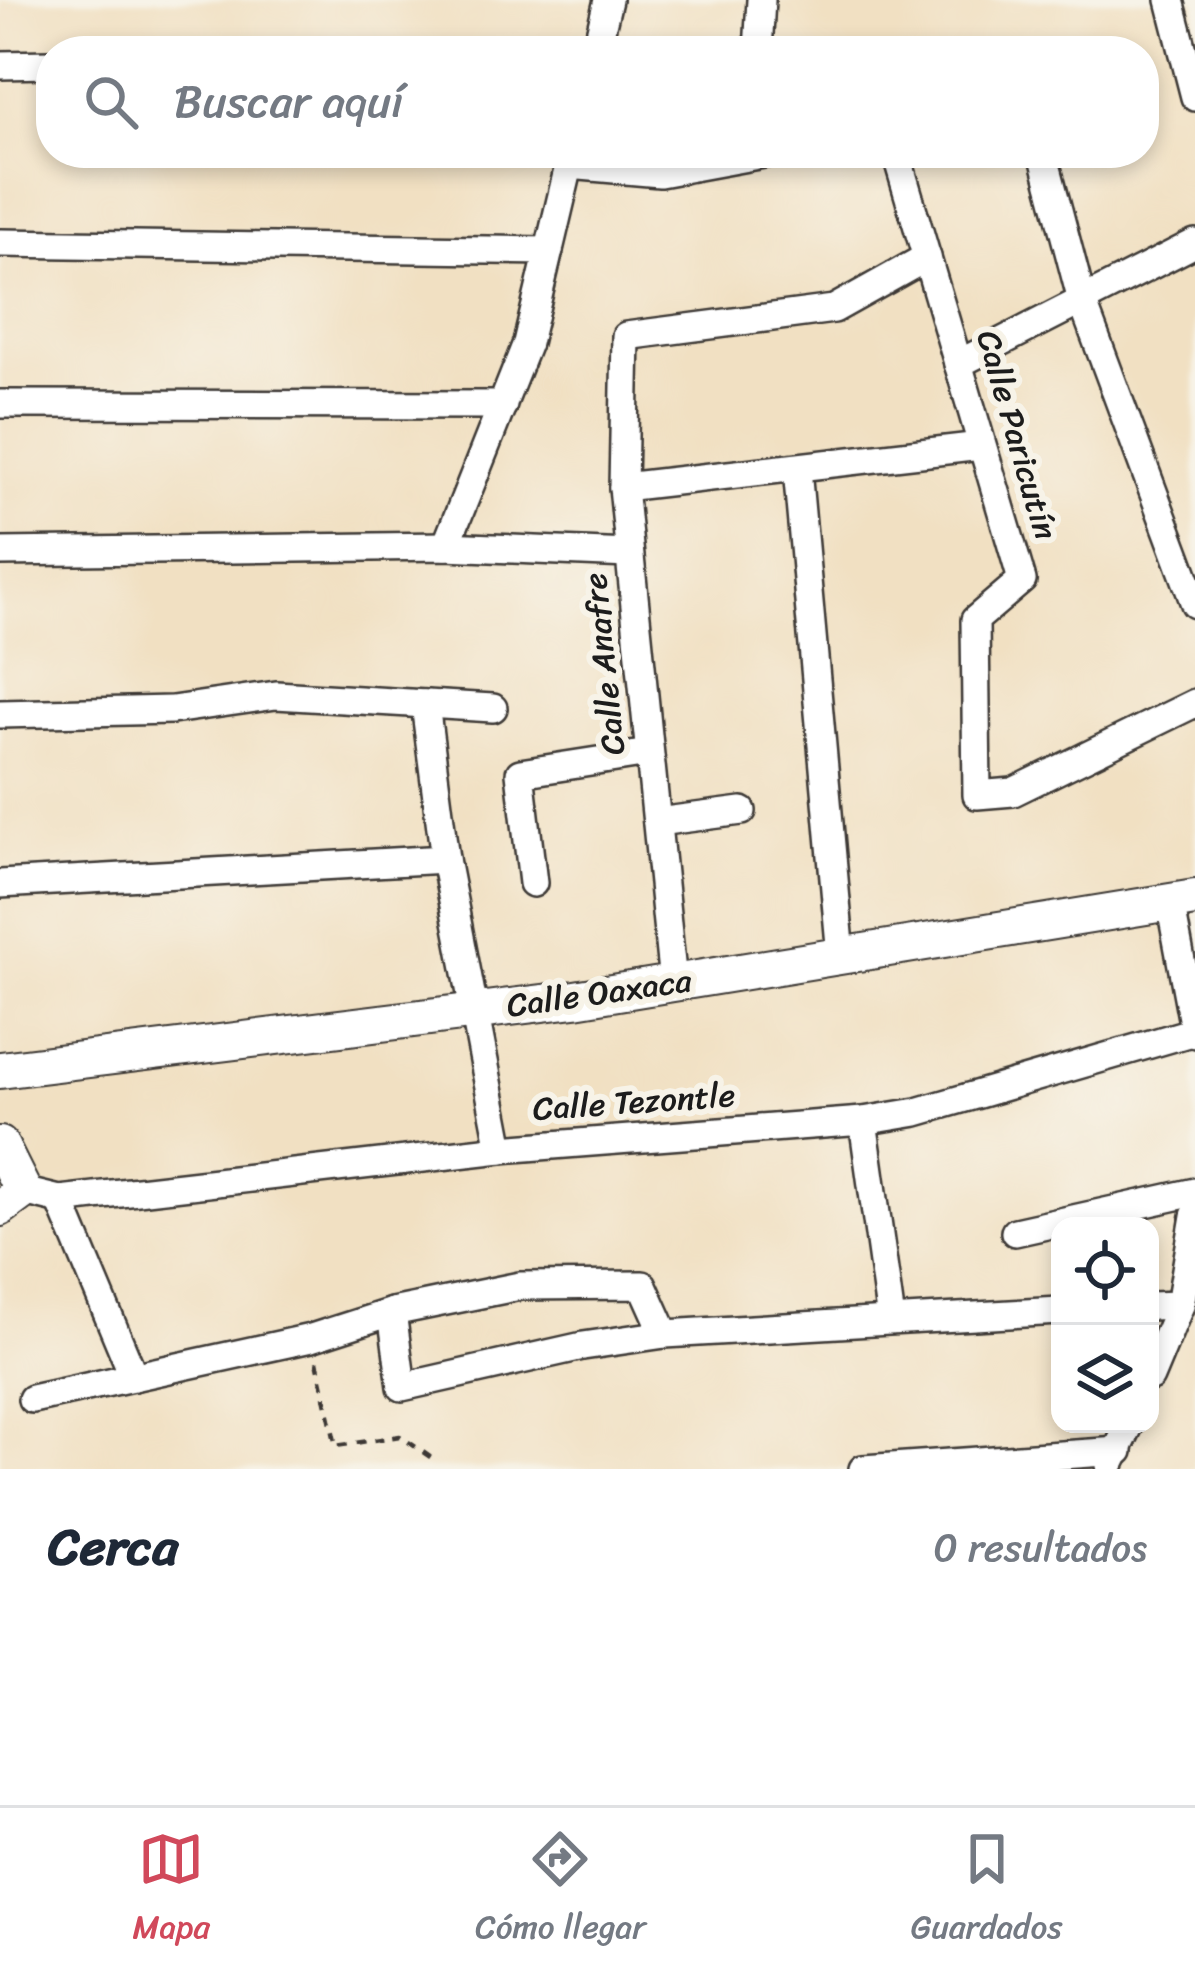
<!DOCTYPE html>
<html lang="es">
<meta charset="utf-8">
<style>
:root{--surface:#fff;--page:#f6f6f7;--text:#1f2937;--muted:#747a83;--line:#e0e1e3;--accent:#d1495b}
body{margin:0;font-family:Sriracha,sans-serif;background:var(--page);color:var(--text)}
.controls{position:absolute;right:36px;bottom:36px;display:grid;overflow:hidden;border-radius:24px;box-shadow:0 6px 18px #0003}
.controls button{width:108px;height:108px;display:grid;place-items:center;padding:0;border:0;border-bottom:3px solid var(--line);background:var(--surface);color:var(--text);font:60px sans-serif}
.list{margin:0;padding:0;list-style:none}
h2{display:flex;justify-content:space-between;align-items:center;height:156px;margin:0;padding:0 48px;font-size:51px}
h2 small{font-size:39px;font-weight:400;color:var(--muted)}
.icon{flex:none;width:66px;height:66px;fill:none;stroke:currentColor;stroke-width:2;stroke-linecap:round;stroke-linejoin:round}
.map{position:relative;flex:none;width:1195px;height:1469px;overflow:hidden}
.search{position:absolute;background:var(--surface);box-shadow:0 6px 18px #0003;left:36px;right:36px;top:36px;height:132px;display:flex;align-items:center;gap:30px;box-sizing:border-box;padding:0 42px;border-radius:48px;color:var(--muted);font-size:45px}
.sheet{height:336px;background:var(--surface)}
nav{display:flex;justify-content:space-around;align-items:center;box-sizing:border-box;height:168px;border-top:3px solid var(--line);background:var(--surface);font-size:33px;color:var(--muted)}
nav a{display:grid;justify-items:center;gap:6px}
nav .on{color:var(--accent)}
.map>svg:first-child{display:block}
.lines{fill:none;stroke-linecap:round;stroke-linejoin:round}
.street-casing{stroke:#3c3935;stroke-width:32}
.secondary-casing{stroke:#3c3935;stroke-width:40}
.path{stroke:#3c3935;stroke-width:4.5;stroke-dasharray:9 9;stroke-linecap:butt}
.street{stroke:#fff;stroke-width:27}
.secondary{stroke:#fff;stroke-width:36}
.labels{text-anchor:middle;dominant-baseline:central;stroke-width:12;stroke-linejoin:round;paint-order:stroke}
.street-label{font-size:33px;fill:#1c1c1c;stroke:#f7f3e8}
</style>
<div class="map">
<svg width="1195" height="1469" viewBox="0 0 1195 1469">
<rect width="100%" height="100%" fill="#f7f3e8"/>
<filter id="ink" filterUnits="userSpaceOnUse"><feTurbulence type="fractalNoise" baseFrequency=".00833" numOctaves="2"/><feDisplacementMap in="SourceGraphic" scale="24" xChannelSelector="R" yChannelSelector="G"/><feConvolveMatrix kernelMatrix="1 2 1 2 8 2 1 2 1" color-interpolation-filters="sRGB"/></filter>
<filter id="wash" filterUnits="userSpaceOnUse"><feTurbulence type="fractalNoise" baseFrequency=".004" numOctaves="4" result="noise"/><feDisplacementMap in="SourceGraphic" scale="48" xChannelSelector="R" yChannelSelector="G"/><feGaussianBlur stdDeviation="2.7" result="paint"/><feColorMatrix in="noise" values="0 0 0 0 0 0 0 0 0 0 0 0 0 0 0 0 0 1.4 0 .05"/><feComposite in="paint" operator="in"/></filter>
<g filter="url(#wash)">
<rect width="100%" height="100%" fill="#f1e0c2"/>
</g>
<g filter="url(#ink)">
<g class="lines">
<g class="street-casing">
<g id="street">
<polyline points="1170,0 1195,97"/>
<polyline points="596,51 608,0"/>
<polyline points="758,51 761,0"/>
<polyline points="0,65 51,64"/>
<polyline points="896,153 1022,580 975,620 977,795 1013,792 1195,703"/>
<polyline points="1043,153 1082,301 1195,604"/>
<polyline points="569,165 660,173 769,153"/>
<polyline points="0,243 549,251"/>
<polyline points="958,364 1195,243"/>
<polyline points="0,404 503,405"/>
<polyline points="797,469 841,956"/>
<polyline points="623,487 981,446"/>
<polyline points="446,546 527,343 572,153"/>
<polyline points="0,552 446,546 629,554"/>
<polyline points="425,704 445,859 501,1149"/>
<polyline points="0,714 172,710 276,695 493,708"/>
<polyline points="657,822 742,811"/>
<polyline points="533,883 520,773 649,753"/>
<polyline points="0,884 445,859"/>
<polyline points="1170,902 1195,1034"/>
<polyline points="673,983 623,487 626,336 834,309 927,257"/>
<polyline points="863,1121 891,1320"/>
<polyline points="23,1191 60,1200 501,1149 863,1121 917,1112 1195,1031"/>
<polyline points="60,1200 134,1377"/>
<polyline points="1015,1232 1195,1192"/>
<polyline points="1150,1306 1180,1305"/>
<polyline points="392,1312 520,1286 643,1285 665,1334"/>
<polyline points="1150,1377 1180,1305 1195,1216"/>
<polyline points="32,1399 311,1338 392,1312 402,1387 583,1346 665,1334 1060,1311"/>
<polyline points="1110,1465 1130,1424"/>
<polyline points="863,1469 1119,1451"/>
</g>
</g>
<g class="secondary-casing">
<g id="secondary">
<polyline points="0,1070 575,999 1195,898"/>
<polyline points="0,1145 23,1191 0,1208"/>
</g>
</g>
<polyline class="path" points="317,1361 336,1446 400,1436 433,1459"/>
<use href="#street" class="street"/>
<use href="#secondary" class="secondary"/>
</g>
</g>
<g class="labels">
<g class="street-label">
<text transform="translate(1017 435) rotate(74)">Calle Paricutín</text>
<text transform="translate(604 664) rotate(-96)">Calle Anafre</text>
<text transform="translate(599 993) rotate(-8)">Calle Oaxaca</text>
<text transform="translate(634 1102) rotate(-4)">Calle Tezontle</text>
</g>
</g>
</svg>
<div class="controls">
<button><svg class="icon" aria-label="locate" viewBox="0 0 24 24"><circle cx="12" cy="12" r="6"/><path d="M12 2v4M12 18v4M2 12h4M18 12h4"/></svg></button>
<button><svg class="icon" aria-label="layers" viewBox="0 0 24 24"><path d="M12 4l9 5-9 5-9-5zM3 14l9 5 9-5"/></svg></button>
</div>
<div class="search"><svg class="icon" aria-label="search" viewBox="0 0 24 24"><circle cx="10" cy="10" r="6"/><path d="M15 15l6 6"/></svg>Buscar aquí</div>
</div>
<section class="sheet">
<h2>Cerca<small>0 resultados</small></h2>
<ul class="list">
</ul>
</section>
<nav>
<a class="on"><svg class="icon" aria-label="map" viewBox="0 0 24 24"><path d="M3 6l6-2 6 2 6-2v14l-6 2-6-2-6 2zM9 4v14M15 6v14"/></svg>Mapa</a>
<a><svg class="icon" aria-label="directions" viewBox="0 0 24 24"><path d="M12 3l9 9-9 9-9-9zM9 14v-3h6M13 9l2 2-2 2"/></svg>Cómo llegar</a>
<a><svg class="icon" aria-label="saved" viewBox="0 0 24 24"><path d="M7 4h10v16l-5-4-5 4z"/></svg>Guardados</a>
</nav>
